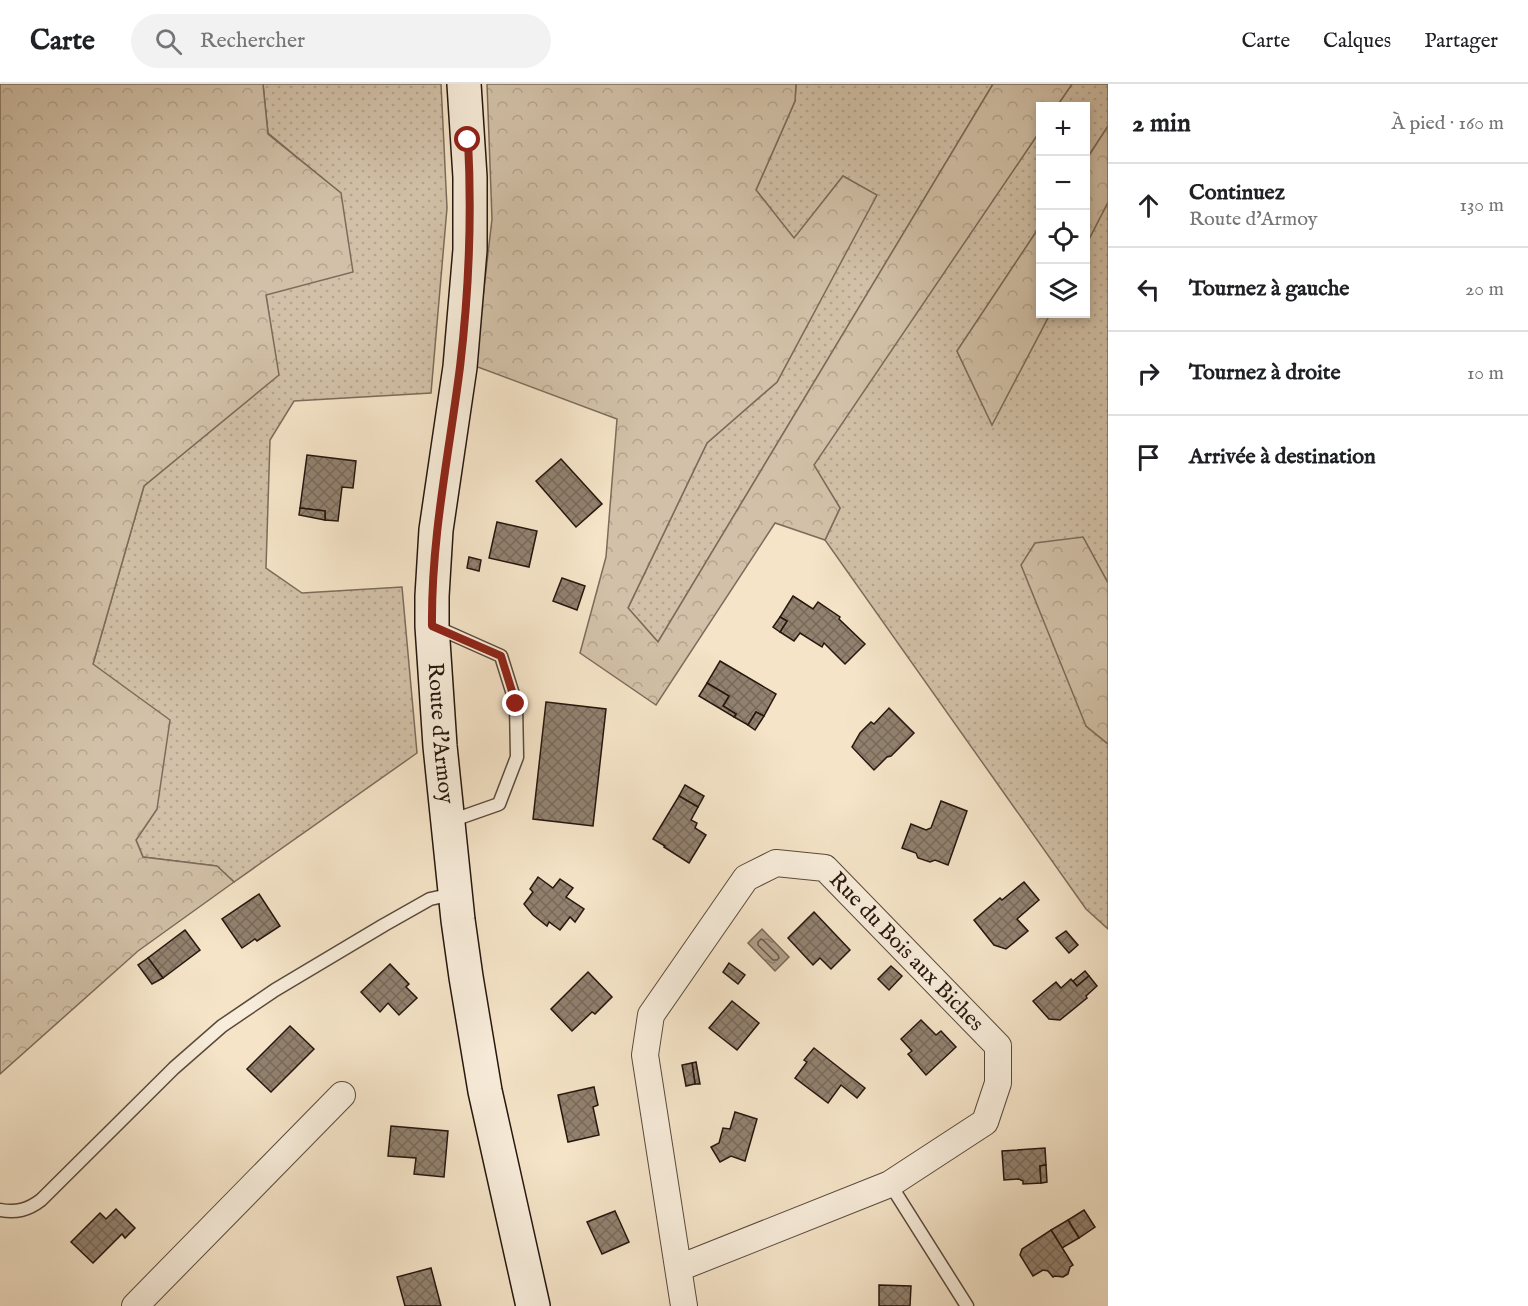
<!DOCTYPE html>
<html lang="fr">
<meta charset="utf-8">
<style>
:root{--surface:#fff;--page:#f2f2f2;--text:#202124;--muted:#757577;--line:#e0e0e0}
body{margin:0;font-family:"IM FELL English",serif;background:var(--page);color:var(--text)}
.controls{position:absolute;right:18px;top:18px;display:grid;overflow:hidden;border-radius:0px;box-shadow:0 3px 9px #0003}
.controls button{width:54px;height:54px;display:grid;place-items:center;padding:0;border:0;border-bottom:2px solid var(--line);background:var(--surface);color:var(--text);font:30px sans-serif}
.stop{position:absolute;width:18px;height:18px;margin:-14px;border:4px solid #8f2418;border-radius:50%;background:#fff}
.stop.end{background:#8f2418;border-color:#fff;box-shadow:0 2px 6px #0008}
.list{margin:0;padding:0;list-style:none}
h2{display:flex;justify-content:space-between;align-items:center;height:78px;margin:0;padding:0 24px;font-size:26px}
h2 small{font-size:20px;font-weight:400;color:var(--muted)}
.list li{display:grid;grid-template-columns:39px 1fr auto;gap:18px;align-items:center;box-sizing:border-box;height:84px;padding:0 24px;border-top:2px solid var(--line)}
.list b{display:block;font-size:22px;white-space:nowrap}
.list p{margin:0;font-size:20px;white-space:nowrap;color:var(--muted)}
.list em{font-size:20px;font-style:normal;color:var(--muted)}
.icon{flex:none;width:33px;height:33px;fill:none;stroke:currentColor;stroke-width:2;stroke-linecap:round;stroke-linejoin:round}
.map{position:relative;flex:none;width:1108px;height:1222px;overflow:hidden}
header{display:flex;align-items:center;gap:36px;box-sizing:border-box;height:84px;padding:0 30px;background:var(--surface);border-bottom:2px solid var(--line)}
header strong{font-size:28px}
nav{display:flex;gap:33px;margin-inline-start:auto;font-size:21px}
.search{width:420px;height:54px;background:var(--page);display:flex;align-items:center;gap:15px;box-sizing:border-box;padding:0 21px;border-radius:33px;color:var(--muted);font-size:22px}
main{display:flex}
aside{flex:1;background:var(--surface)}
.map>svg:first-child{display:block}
.grass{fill:url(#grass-dots);stroke:#7c6c5b;stroke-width:1.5}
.forest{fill:url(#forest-crowns);stroke:#7c6c5b;stroke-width:1.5}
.water{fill:url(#water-ripples);stroke:#786858;stroke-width:1.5}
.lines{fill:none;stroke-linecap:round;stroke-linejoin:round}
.shore{stroke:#6a5a4c;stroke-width:1.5}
.building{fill:url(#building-cross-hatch);stroke:#26160e;stroke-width:1.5}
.lane-casing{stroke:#5a4a3c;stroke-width:15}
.street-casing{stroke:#5a4a3c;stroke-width:28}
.secondary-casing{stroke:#26160e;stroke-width:36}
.lane{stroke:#f8eddb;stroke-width:12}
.street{stroke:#f8eddb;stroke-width:26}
.secondary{stroke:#f8eddb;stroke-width:33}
.route{stroke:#8f2418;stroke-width:8}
.labels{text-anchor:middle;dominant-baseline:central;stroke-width:4.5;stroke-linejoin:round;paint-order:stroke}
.street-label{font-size:22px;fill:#26160e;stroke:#f8eddb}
</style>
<header>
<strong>Carte</strong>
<div class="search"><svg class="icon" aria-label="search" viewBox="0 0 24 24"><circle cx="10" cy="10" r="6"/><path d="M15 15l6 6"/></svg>Rechercher</div>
<nav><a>Carte</a><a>Calques</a><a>Partager</a></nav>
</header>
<main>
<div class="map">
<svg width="1108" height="1222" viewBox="0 0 1108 1222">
<defs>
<pattern id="grass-dots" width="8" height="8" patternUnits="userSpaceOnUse" patternTransform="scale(1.5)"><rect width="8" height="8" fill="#d2c1a8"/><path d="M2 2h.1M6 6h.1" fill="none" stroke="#b4a58f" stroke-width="1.8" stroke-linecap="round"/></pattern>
<pattern id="forest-crowns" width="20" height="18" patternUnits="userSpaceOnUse" patternTransform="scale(1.5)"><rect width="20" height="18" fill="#d2c1a8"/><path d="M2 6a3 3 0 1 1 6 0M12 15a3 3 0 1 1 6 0" fill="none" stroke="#b4a58f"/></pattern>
<pattern id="water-ripples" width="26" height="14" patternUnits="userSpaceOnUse" patternTransform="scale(1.5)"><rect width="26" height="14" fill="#af9e89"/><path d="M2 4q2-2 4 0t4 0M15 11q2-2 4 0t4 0" fill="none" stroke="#8e806e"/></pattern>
<pattern id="building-cross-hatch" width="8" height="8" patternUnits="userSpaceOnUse" patternTransform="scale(1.5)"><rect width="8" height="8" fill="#92816f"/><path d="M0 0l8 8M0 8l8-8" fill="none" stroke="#77695a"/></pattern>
</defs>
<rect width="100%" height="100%" fill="#f5e4c8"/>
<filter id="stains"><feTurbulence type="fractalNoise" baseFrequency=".00333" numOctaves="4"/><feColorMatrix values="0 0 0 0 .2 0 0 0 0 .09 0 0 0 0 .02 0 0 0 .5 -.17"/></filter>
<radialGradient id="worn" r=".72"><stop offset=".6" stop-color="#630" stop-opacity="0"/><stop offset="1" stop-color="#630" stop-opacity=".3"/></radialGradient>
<g class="grass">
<polygon points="263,0 441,0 447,124 431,309 294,317 270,356 266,484 302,509 402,503 417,669 234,798 216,782 143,773 136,756 157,725 93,580 144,402 278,291 266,211 340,109 268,49"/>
<polygon points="796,0 993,0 658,558 628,524 707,359 777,298 876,111 843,92 794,155 756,106 795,17"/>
<polygon points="1072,0 1108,0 1108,42 1086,76 1086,22 1057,22"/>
<polygon points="1040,47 1040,142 957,267 992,340 1050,230 1086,230 1086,161 1108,118 1108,499 1083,453 1086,642 1108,660 1108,845 1086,825 825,456 840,424 813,381"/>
</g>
<g class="forest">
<polygon points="0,0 263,0 268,50 341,109 353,188 266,211 279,291 144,402 93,580 170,636 157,725 136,756 143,773 217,782 234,798 138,867 0,990"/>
<polygon points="487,0 796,0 795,17 756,106 794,154 843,92 877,111 777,298 707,359 628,524 658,558 993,0 1072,0 1057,22 1040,22 1040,47 814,381 840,424 825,456 775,439 656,621 580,569 606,473 617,335 475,282 492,135"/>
<polygon points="1108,42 1108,118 1086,161 1086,76"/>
<polygon points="1040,142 1040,230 1050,230 992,341 957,267"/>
<polygon points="1083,453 1108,499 1108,660 1086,642 1021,481 1035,459"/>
</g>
<polygon class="water" points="762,845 789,873 775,887 748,859"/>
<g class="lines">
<polygon class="shore" points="761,855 763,856 778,871 779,874 777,876 773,876 758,861 758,858"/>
</g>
<g class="building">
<polygon points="307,371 356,377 353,404 342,403 338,437 325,436 325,427 300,424"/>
<polygon points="561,375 602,420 576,443 536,397"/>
<polygon points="300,424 325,427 325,436 299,431"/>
<polygon points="497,438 537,447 529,483 489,474"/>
<polygon points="469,473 481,476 479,487 467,484"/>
<polygon points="562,494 585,502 577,526 553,517"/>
<polygon points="793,512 813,525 818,518 840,533 839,535 865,560 845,580 824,559 822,563 800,549 794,557 780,548 787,537 780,533"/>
<polygon points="780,533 787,537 780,548 773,543"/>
<polygon points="720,577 776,610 764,632 756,628 748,641 734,633 736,630 723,622 729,612 707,599"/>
<polygon points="707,599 729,612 723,622 736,630 734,633 699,612"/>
<polygon points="546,618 606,625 593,742 533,735"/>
<polygon points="889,624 914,649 891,672 887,673 874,686 852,663 860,649 871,638 874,640"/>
<polygon points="756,628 764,632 755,646 748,641"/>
<polygon points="685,701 704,712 698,723 679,712"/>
<polygon points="679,712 698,723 691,736 697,739 695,744 706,751 689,779 664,763 665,762 653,755"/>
<polygon points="941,717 967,727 948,781 935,776 930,778 918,774 916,769 902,764 911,740 926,746 931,744"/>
<polygon points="538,793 553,804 560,795 573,804 566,813 584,825 575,838 570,833 560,846 549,838 547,842 533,831 524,820 533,808 530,805"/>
<polygon points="1024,798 1039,816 1017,835 1028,847 1006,865 994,861 974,836 1000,814 1002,816"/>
<polygon points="259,810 280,842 257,857 255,855 242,864 222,835"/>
<polygon points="814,828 850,866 831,885 820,874 813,881 788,854"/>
<polygon points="185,846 200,866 163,894 148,874"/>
<polygon points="1066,847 1078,861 1069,869 1056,854"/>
<polygon points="148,874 163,894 152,900 138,881"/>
<polygon points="729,879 745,891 738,900 723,888"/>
<polygon points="390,880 409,900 406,903 417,914 399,931 388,919 380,928 361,908"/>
<polygon points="891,882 902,892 889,906 878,895"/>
<polygon points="1085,887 1089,892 1077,902 1073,897"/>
<polygon points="588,888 612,913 595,930 592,928 572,947 551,925"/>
<polygon points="1089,892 1097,902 1086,912 1087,914 1060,936 1049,935 1033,917 1056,898 1061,904 1071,895 1077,902"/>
<polygon points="732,917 759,939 737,966 709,944"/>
<polygon points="921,936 936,951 941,947 956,963 926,991 908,970 912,967 901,955"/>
<polygon points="290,942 314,965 271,1008 247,985"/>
<polygon points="814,964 865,1004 857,1014 841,1001 828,1019 795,994 807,978 804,976"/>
<polygon points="696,978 700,1000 695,1000 692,979"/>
<polygon points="692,979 695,1000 686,1002 682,981"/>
<polygon points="594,1003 598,1021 593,1023 599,1051 568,1058 558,1011"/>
<polygon points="735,1028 757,1035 745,1077 731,1072 720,1078 711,1063 719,1059 723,1044 730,1045"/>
<polygon points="391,1042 448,1047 444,1093 414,1090 416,1074 388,1072"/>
<polygon points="1045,1064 1046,1081 1040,1082 1041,1099 1023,1100 1023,1097 1019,1095 1004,1096 1002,1067"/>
<polygon points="1046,1081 1047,1098 1041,1099 1040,1082"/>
<polygon points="116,1125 135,1144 125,1154 122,1150 93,1179 71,1158 100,1129 106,1135"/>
<polygon points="1084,1126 1095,1143 1079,1154 1068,1136"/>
<polygon points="615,1127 629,1158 602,1170 587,1138"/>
<polygon points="1068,1136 1079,1154 1062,1164 1051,1146"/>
<polygon points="1051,1146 1073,1181 1070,1183 1068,1190 1063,1193 1055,1192 1053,1193 1048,1187 1043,1186 1033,1192 1020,1171 1022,1165"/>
<polygon points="431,1184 441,1222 405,1222 397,1193"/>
<polygon points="879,1201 911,1202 910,1222 879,1222"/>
</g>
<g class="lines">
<g class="lane-casing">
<g id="lane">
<polyline points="436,543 501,572 516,620 517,673 499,720 462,733 449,735"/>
<polyline points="890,1100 967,1222"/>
<path d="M0,1126C16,1129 28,1126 41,1116L174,984L222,942L275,906L384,841L430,815L453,810"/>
</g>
</g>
<g class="street-casing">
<g id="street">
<polyline points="679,1184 890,1100 985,1038 998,999 998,962 825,784 776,779 746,794 651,931 645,971 684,1222"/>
<polyline points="135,1222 342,1011"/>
</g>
</g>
<g class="secondary-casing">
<g id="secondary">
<path id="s1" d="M464,0L470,93V166L460,283L436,446L432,512V542L440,662L458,836L466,893L485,1007L533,1222"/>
</g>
</g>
<use href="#lane" class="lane"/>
<use href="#street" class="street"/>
<use href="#secondary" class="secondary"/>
</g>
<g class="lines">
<path class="route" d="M468,56C472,132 469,207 460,283C449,370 431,454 432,542L501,572L516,620"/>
</g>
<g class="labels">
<g class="street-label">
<text stroke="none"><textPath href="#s1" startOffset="652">Route d'Armoy</textPath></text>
<text transform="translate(906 868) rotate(46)">Rue du Bois aux Biches</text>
</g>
</g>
<rect width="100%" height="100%" filter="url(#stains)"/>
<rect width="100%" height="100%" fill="url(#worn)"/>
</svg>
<div class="controls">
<button>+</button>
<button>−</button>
<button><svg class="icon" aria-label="locate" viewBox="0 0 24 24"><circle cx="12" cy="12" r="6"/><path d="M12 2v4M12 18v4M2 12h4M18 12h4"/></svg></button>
<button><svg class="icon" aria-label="layers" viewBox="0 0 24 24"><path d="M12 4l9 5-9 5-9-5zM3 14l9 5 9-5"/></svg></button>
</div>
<div class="stop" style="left:468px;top:56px"></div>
<div class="stop end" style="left:516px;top:620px"></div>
</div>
<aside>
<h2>2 min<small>À pied · 160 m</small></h2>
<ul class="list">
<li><svg class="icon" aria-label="ahead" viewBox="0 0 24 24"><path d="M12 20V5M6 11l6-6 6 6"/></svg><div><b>Continuez</b><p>Route d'Armoy</p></div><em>130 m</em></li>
<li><svg class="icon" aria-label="left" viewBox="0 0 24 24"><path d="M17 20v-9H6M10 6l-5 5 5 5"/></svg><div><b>Tournez à gauche</b></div><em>20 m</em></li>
<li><svg class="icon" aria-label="right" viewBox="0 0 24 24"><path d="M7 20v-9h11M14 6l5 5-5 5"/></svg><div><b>Tournez à droite</b></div><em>10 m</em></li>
<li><svg class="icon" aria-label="arrive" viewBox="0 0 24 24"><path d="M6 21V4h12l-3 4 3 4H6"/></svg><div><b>Arrivée à destination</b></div></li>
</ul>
</aside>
</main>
